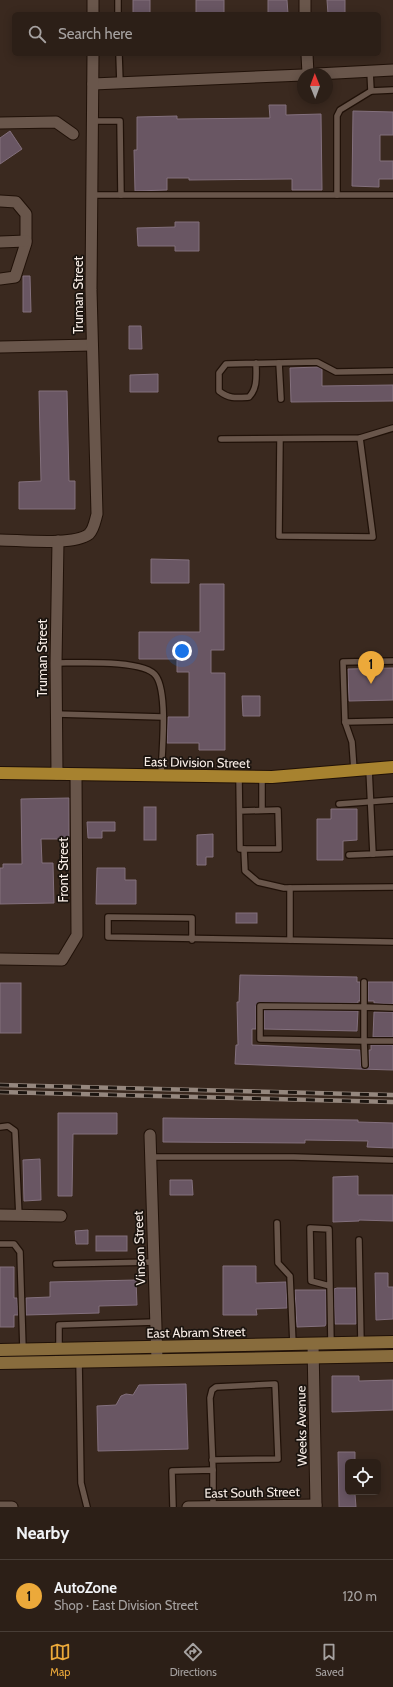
<!DOCTYPE html>
<meta charset="utf-8">
<style>
:root{--surface:#2c1f17;--page:#342720;--text:#f1f3f6;--muted:#a6a2a1;--line:#483d36;--accent:#eca93a}
body{margin:0;font-family:Cabin,sans-serif;background:var(--page);color:var(--text)}
.controls{position:absolute;right:12px;bottom:12px;display:grid;overflow:hidden;border-radius:6px;box-shadow:0 2px 10px #0003}
.controls button{width:36px;height:36px;display:grid;place-items:center;padding:0;border:0;border-bottom:1px solid var(--line);background:var(--surface);color:var(--text);font:20px sans-serif}
.compass{position:absolute;left:297px;top:68px;width:36px;height:36px;border-radius:50%;background:var(--surface);box-shadow:0 2px 10px #0003;rotate:359deg}
.you{position:absolute;left:182px;top:651px;width:14px;height:14px;margin:-10px;border:3px solid #fff;border-radius:50%;background:#1a73e8;box-shadow:0 0 0 6px #1a73e833}
.badge{display:grid;place-items:center;width:26px;height:26px;border-radius:50%;background:var(--accent);color:#111;font-size:13px;font-weight:700}
.pin{position:absolute;translate:-50% -33px;filter:drop-shadow(0 1px 2px #0008)}
.pin::after{content:'';position:absolute;top:21px;width:14px;height:12px;background:inherit;clip-path:polygon(0 0,100% 0,50% 100%)}
.list{margin:0;padding:0;list-style:none}
h2{display:flex;justify-content:space-between;align-items:center;height:52px;margin:0;padding:0 16px;font-size:17px}
h2 small{font-size:13px;font-weight:400;color:var(--muted)}
.list li{display:grid;grid-template-columns:26px 1fr auto;gap:12px;align-items:center;box-sizing:border-box;height:72px;padding:0 16px;border-top:1px solid var(--line)}
.list b{display:block;font-size:15px;white-space:nowrap}
.list p{margin:0;font-size:13px;white-space:nowrap;color:var(--muted)}
.list em{font-size:13px;font-style:normal;color:var(--muted)}
.icon{flex:none;width:22px;height:22px;fill:none;stroke:currentColor;stroke-width:2;stroke-linecap:round;stroke-linejoin:round}
.map{position:relative;flex:none;width:393px;height:1507px;overflow:hidden}
.search{position:absolute;background:var(--surface);box-shadow:0 2px 10px #0003;left:12px;right:12px;top:12px;height:44px;display:flex;align-items:center;gap:10px;box-sizing:border-box;padding:0 14px;border-radius:6px;color:var(--muted);font-size:15px}
.sheet{height:124px;background:var(--surface)}
nav{display:flex;justify-content:space-around;align-items:center;box-sizing:border-box;height:56px;border-top:1px solid var(--line);background:var(--surface);font-size:11px;color:var(--muted)}
nav a{display:grid;justify-items:center;gap:2px}
nav .on{color:var(--accent)}
.map>svg:first-child{display:block}
.building{fill:#695663;stroke:#83707d}
.lines{fill:none;stroke-linecap:round;stroke-linejoin:round}
.service-casing{stroke:#201108;stroke-width:8}
.minor-casing{stroke:#201108;stroke-width:13}
.secondary-casing{stroke:#201108;stroke-width:14}
.primary-casing{stroke:#201108;stroke-width:14}
.service{stroke:#69564b;stroke-width:5.5}
.minor{stroke:#69564b;stroke-width:11}
.secondary{stroke:#886c3d;stroke-width:12}
.primary{stroke:#a7822f;stroke-width:12}
.rail-casing{stroke:#95877e;stroke-width:4.5}
.rail{stroke:#1b140f;stroke-width:3;stroke-dasharray:9;stroke-linecap:butt}
.labels{text-anchor:middle;dominant-baseline:central;stroke-width:3.5;stroke-linejoin:round;paint-order:stroke}
.street-label{font-size:13px;fill:#f9eee7;stroke:#1b140f}
</style>
<div class="map">
<svg width="393" height="1507" viewBox="0 0 393 1507">
<rect width="100%" height="100%" fill="#3a291f"/>
<g class="building">
<rect x="133" y="0" width="17" height="14"/>
<polygon points="196,0 224,0 224,13 196,14"/>
<polygon points="268,0 287,0 288,14 268,14"/>
<polygon points="327,0 345,0 345,14 328,14"/>
<polygon points="269,105 286,105 286,115 321,114 322,190 292,190 292,179 189,180 189,178 167,178 167,190 135,191 134,150 137,150 137,117 177,116 177,119 270,118"/>
<polygon points="353,111 393,112 393,135 380,135 380,161 393,161 393,179 379,179 379,187 352,186"/>
<polygon points="10,131 22,149 0,164 0,138"/>
<polygon points="175,222 199,222 199,251 175,251 175,246 138,246 137,228 175,227"/>
<polygon points="23,276 30,276 31,312 23,312"/>
<polygon points="129,326 141,326 142,349 129,349"/>
<polygon points="318,367 322,369 322,386 393,385 393,401 291,402 290,368"/>
<polygon points="158,374 158,392 130,392 130,375"/>
<polygon points="39,391 67,391 69,481 75,481 75,509 19,509 19,482 41,481"/>
<polygon points="151,559 189,560 189,583 151,583"/>
<polygon points="200,584 224,584 224,650 211,650 211,673 225,673 225,750 199,750 199,743 167,743 168,717 189,717 189,672 177,672 177,659 139,659 139,632 200,632"/>
<polygon points="393,668 393,700 349,701 348,669"/>
<polygon points="242,696 260,696 260,716 243,716"/>
<polygon points="69,798 69,839 41,839 42,863 53,863 54,903 0,904 0,868 3,868 3,864 22,864 21,799"/>
<rect x="144" y="807" width="12" height="33"/>
<polygon points="331,809 357,809 357,840 343,841 343,860 317,860 317,819 331,819"/>
<polygon points="87,822 115,822 115,831 102,831 102,838 88,838"/>
<polygon points="213,834 213,857 206,857 206,865 197,865 197,835"/>
<polygon points="97,868 125,868 125,880 136,880 136,904 96,904"/>
<rect x="236" y="913" width="21" height="10"/>
<polygon points="240,975 357,977 357,982 360,982 360,1001 358,1001 358,1003 258,1003 256,1006 256,1029 252,1029 252,1045 360,1050 361,1066 365,1069 369,1067 369,1050 371,1050 371,1045 393,1045 393,1070 359,1069 235,1064 236,1045 238,1045 237,1002 239,1002"/>
<polygon points="368,982 393,982 393,1004 374,1003 374,1001 368,1001"/>
<rect x="0" y="983" width="21" height="50"/>
<polygon points="264,1010 358,1011 357,1031 264,1029"/>
<polygon points="374,1012 393,1012 393,1037 373,1037"/>
<polygon points="58,1113 117,1113 117,1134 73,1134 72,1196 58,1196"/>
<polygon points="163,1118 358,1120 358,1122 393,1123 393,1148 367,1147 368,1141 305,1140 305,1143 163,1142"/>
<polygon points="40,1159 41,1200 24,1201 23,1160"/>
<polygon points="358,1176 358,1195 393,1195 393,1221 359,1220 359,1221 333,1222 333,1177"/>
<polygon points="170,1180 192,1180 193,1195 170,1195"/>
<polygon points="88,1230 88,1244 76,1244 75,1231"/>
<rect x="96" y="1236" width="31" height="15"/>
<polygon points="223,1266 256,1266 256,1283 286,1282 287,1308 256,1309 257,1315 223,1315"/>
<polygon points="0,1267 14,1267 14,1298 17,1298 18,1315 14,1315 14,1327 0,1327"/>
<polygon points="375,1273 388,1273 388,1287 393,1287 393,1319 376,1320"/>
<polygon points="136,1280 137,1305 99,1306 99,1313 26,1315 26,1298 50,1297 50,1282"/>
<polygon points="337,1288 356,1288 356,1324 335,1324 334,1289"/>
<polygon points="295,1290 326,1290 326,1324 325,1326 297,1327"/>
<polygon points="332,1376 359,1376 359,1381 393,1380 393,1410 332,1412"/>
<polygon points="186,1384 188,1449 98,1451 97,1406 116,1405 121,1396 126,1394 133,1395 139,1385"/>
<polygon points="338,1452 355,1452 355,1462 348,1462 348,1494 355,1494 356,1507 339,1507"/>
</g>
<g class="lines">
<g class="service-casing">
<g id="service">
<polyline points="118,0 118,14"/>
<polyline points="119,54 120,83"/>
<polyline points="370,71 371,91 393,90"/>
<polyline points="93,121 120,121 121,195"/>
<polyline points="92,195 393,195"/>
<polyline points="337,195 337,116 340,110 371,91"/>
<path d="M256,363C256,375 258,388 249,397C236,398 229,399 219,391V373L226,364L317,362L336,372L393,371"/>
<polyline points="279,363 281,399"/>
<polyline points="221,439 360,438 393,428"/>
<polyline points="280,439 279,536 373,537 360,438"/>
<path d="M56,663C76,663 145,659 156,676C168,693 162,753 161,775"/>
<polyline points="56,714 163,717"/>
<polyline points="345,722 343,662 393,661"/>
<polyline points="354,770 352,742 345,722 393,721"/>
<polyline points="239,777 240,849 279,849 278,810 240,811"/>
<polyline points="262,777 262,810"/>
<polyline points="339,804 393,800"/>
<polyline points="244,849 245,871 258,882 284,888 393,887"/>
<polyline points="373,854 393,853"/>
<polyline points="349,855 373,854 369,769"/>
<polyline points="290,888 290,940"/>
<polyline points="192,940 192,918 108,917 108,937 393,942"/>
<polyline points="364,982 364,1007 260,1006 260,1039 364,1041 365,1065"/>
<polyline points="393,1008 364,1007 364,1041 393,1041"/>
<polyline points="0,1127 8,1126 15,1131 19,1216"/>
<polyline points="150,1157 294,1157 393,1160"/>
<polyline points="277,1223 278,1263 290,1276 293,1344"/>
<polyline points="359,1240 361,1343"/>
<polyline points="0,1244 14,1244 20,1252 23,1349"/>
<polyline points="56,1264 154,1262"/>
<polyline points="330,1286 311,1281 310,1228 329,1229 331,1343"/>
<polyline points="59,1349 59,1325 156,1322"/>
<polyline points="79,1360 81,1483 87,1507"/>
<polyline points="212,1460 278,1459 275,1384 216,1387 212,1390 210,1398 213,1470"/>
<polyline points="173,1507 172,1471 213,1470 213,1506"/>
</g>
</g>
<g class="minor-casing">
<g id="minor">
<polyline points="93,0 93,14"/>
<polyline points="305,0 305,14"/>
<polyline points="307,54 308,74"/>
<polyline points="317,74 393,70"/>
<polyline points="93,84 303,75"/>
<polyline points="0,123 56,122 73,134"/>
<polyline points="0,201 16,202 26,214 26,243 15,277 0,279"/>
<polyline points="0,242 26,241"/>
<polyline points="0,347 92,345"/>
<path d="M0,540C20,540 74,546 89,534C94,529 95,521 97,514L91,290L93,54"/>
<polyline points="57,774 56,663 58,541"/>
<polyline points="0,959 62,960 77,935 76,775"/>
<polyline points="150,1135 157,1360"/>
<polyline points="0,1215 61,1216"/>
<polyline points="313,1344 316,1507"/>
<polyline points="0,1507 12,1507"/>
<polyline points="188,1507 316,1505"/>
</g>
</g>
<g class="secondary-casing">
<g id="secondary">
<polyline points="0,1350 393,1342"/>
<polyline points="0,1363 393,1356"/>
</g>
</g>
<g class="primary-casing">
<polyline id="primary" points="0,773 272,777 393,767"/>
</g>
<use href="#service" class="service"/>
<use href="#minor" class="minor"/>
<use href="#secondary" class="secondary"/>
<use href="#primary" class="primary"/>
<g class="rail-casing">
<g id="rail">
<polyline points="0,1085 393,1095"/>
<polyline points="0,1092 393,1102"/>
</g>
</g>
<use href="#rail" class="rail"/>
</g>
<g class="labels">
<g class="street-label">
<text transform="translate(78 295) rotate(-90)">Truman Street</text>
<text transform="translate(42 658) rotate(-90)">Truman Street</text>
<text transform="translate(197 762) rotate(1)">East Division Street</text>
<text transform="translate(63 870) rotate(-90)">Front Street</text>
<text transform="translate(139 1248) rotate(-92)">Vinson Street</text>
<text transform="translate(196 1332) rotate(-1)">East Abram Street</text>
<text transform="translate(301 1426) rotate(-91)">Weeks Avenue</text>
<text transform="translate(252 1492) rotate(-1)">East South Street</text>
</g>
</g>
</svg>
<div class="controls">
<button><svg class="icon" aria-label="locate" viewBox="0 0 24 24"><circle cx="12" cy="12" r="6"/><path d="M12 2v4M12 18v4M2 12h4M18 12h4"/></svg></button>
</div>
<svg class="compass" viewBox="-18 -18 36 36"><path d="M0-13l5 13h-10z" fill="#e53935"/><path d="M0 13l5-13h-10z" fill="#a6a2a1"/></svg>
<div class="you"></div>
<div class="pin badge" style="left:371px;top:684px">1</div>
<div class="search"><svg class="icon" aria-label="search" viewBox="0 0 24 24"><circle cx="10" cy="10" r="6"/><path d="M15 15l6 6"/></svg>Search here</div>
</div>
<section class="sheet">
<h2>Nearby<small></small></h2>
<ul class="list">
<li><span class="badge">1</span><div><b>AutoZone</b><p>Shop · East Division Street</p></div><em>120 m</em></li>
</ul>
</section>
<nav>
<a class="on"><svg class="icon" aria-label="map" viewBox="0 0 24 24"><path d="M3 6l6-2 6 2 6-2v14l-6 2-6-2-6 2zM9 4v14M15 6v14"/></svg>Map</a>
<a><svg class="icon" aria-label="directions" viewBox="0 0 24 24"><path d="M12 3l9 9-9 9-9-9zM9 14v-3h6M13 9l2 2-2 2"/></svg>Directions</a>
<a><svg class="icon" aria-label="saved" viewBox="0 0 24 24"><path d="M7 4h10v16l-5-4-5 4z"/></svg>Saved</a>
</nav>
